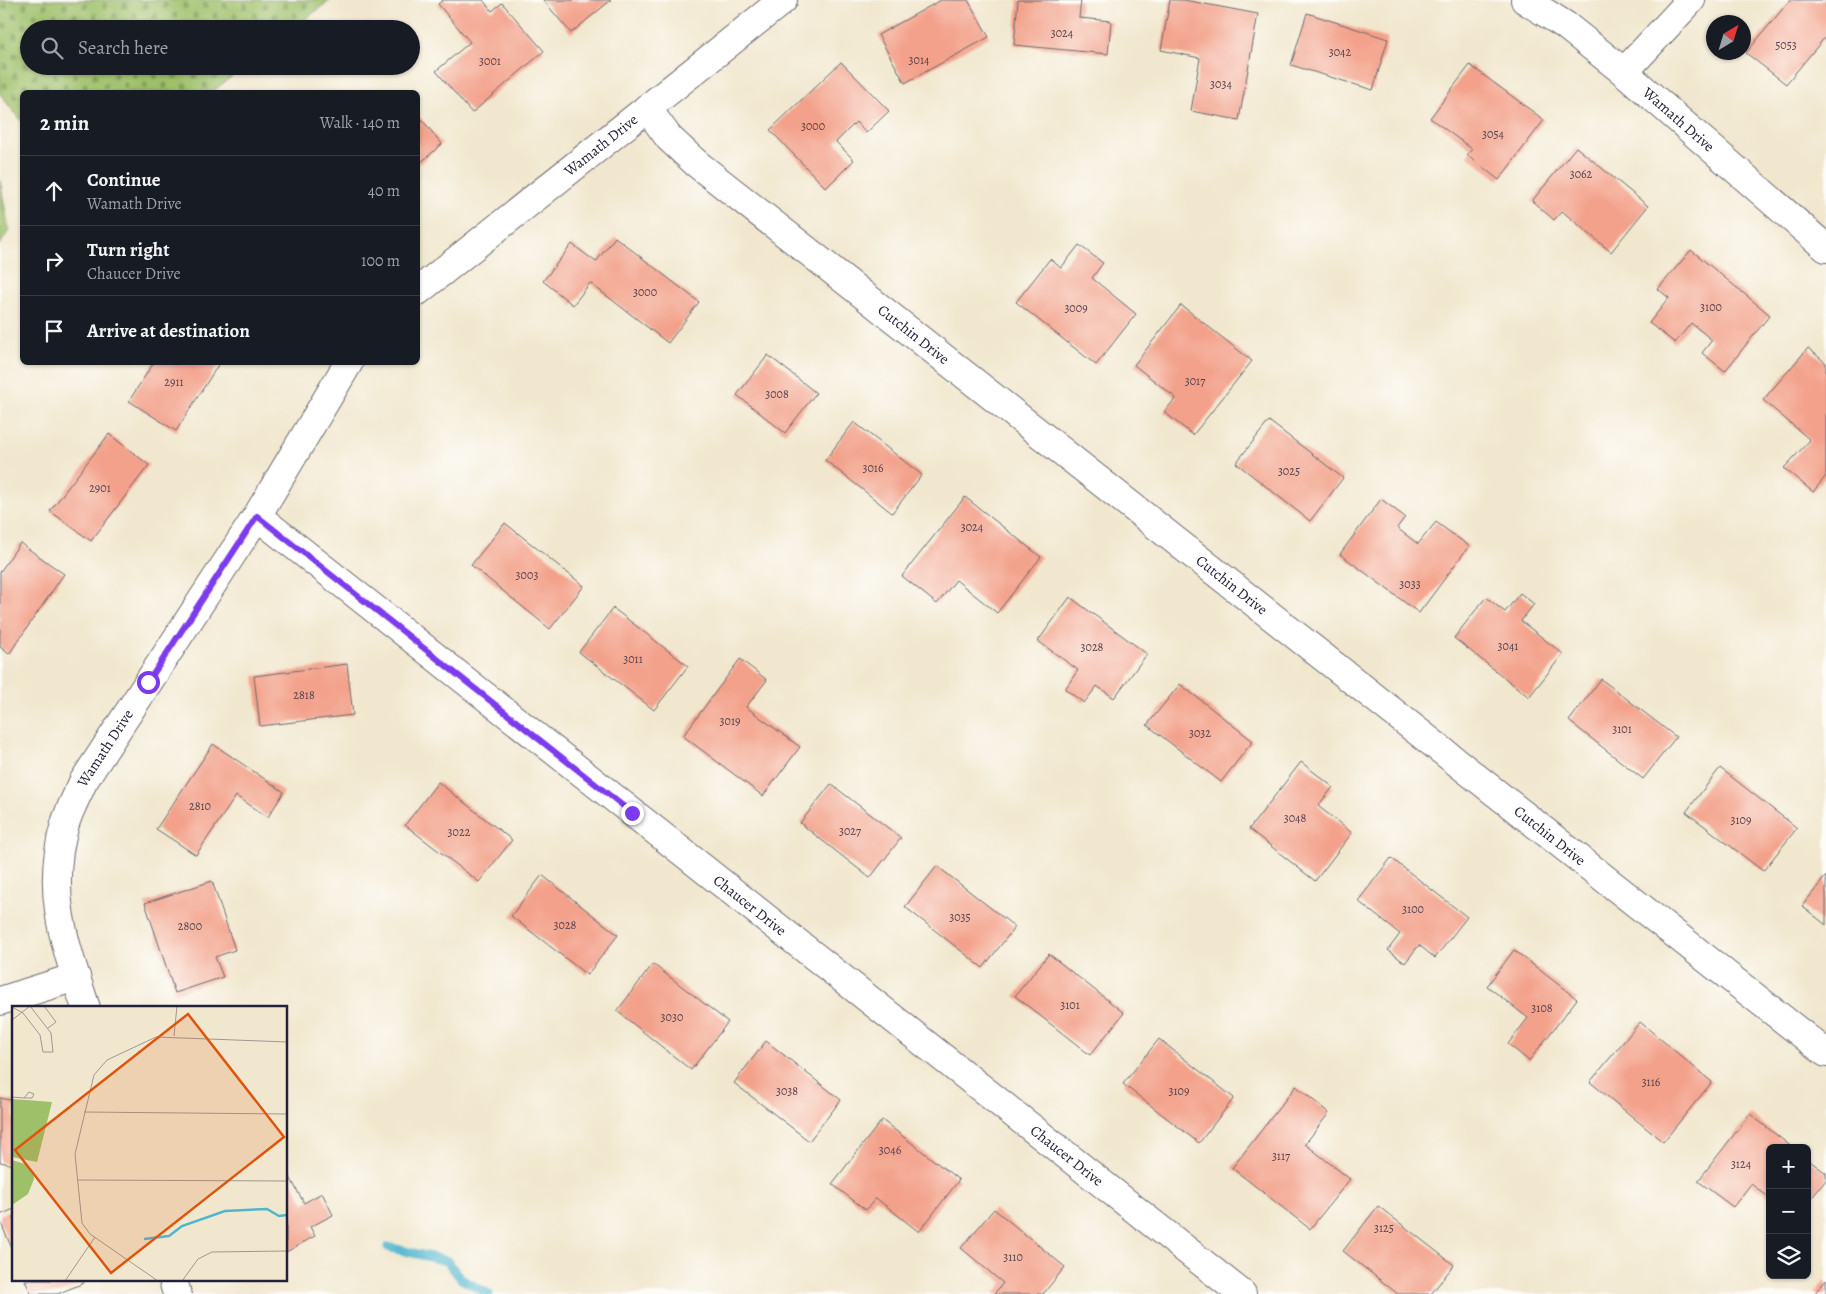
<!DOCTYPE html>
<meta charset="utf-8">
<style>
:root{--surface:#171b24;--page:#242831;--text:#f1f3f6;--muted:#9ea1a6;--line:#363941}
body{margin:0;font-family:Alegreya,serif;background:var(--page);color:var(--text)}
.controls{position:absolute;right:15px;bottom:15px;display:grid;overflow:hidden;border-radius:8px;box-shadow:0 1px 4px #0004}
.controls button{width:45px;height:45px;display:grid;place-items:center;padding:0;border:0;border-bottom:1px solid var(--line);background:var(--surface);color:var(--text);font:25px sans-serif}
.compass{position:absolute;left:1706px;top:15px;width:45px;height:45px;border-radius:50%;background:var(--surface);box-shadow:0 1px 4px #0004;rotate:38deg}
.stop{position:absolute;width:15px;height:15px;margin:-11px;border:4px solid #7c3aed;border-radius:50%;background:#fff}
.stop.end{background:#7c3aed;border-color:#fff;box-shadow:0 1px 5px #0008}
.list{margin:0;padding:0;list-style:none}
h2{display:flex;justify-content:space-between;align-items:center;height:65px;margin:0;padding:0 20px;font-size:21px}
h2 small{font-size:16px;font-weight:400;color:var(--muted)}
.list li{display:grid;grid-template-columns:32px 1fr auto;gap:15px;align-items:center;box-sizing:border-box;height:70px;padding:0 20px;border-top:1px solid var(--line)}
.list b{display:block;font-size:19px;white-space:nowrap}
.list p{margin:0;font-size:16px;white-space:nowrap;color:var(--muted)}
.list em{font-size:16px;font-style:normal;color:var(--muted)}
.icon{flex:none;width:28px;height:28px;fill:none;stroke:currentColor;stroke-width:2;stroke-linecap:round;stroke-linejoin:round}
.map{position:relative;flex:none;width:1826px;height:1294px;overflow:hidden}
.search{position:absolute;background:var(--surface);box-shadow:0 1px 4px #0004;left:20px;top:20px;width:400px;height:55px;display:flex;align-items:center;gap:12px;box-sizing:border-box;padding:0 18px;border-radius:28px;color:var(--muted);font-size:19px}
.panel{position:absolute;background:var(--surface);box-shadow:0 1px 4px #0004;left:20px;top:90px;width:400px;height:275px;border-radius:8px}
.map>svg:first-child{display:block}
.cemetery{fill:url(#cemetery-stones);stroke:#607152}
.garden{fill:#9ec069;stroke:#607152}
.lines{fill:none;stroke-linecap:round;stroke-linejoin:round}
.stream{stroke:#50b5cf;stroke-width:9}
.building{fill:#f3a18a}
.minor-casing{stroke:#6a676e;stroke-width:30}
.minor{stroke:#fff;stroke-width:28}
.route{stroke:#7c3aed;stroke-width:6}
.labels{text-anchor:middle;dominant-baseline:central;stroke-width:5;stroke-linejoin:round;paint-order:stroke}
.number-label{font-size:12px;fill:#56424f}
.street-label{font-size:15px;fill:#22223b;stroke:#fdfcf7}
.inset-river{fill:none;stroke:#50b5cf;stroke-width:2.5}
.inset-road{fill:none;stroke:#9e9893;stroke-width:1}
.view{fill:#de560e;fill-opacity:0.15;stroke:#de560e;stroke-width:2.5}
.inset-edge{fill:none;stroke:#22223b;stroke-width:2.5}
</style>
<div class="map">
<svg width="1826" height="1294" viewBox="0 0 1826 1294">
<defs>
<pattern id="cemetery-stones" width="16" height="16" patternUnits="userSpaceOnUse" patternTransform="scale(1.25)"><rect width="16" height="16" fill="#9ec069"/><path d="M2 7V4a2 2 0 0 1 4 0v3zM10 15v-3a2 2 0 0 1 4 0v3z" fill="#809c58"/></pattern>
</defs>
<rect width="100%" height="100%" fill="#fdfcf7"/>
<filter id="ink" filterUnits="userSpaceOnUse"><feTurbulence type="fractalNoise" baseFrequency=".02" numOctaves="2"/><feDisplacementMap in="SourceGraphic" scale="10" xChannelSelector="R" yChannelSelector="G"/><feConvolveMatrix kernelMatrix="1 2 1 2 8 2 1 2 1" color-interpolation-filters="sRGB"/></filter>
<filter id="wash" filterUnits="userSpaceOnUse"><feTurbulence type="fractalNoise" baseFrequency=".0096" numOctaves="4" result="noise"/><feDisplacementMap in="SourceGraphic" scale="20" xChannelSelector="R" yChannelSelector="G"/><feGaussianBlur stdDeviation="1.12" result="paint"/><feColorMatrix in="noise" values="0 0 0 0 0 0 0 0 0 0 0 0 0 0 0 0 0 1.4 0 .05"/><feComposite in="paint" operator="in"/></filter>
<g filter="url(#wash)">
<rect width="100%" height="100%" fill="#f1e7ce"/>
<polygon class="cemetery" points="0,0 330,0 293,29 29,29 29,66 245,66 212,92 22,92 22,122 0,94"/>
<polygon class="garden" points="0,181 9,230 0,245"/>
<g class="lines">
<polyline class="stream" points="388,1247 447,1261 461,1279 489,1294"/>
</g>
<g id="blocks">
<g class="building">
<polygon points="443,0 483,0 492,11 502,3 544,51 472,113 436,71 470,42 438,4"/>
<polygon points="543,0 611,0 571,33"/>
<polygon points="941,0 968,0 989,37 905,83 878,35"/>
<polygon points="1018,0 1081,0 1079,18 1111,21 1108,54 1014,45"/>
<polygon points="1170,0 1184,0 1258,14 1239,120 1191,111 1200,58 1161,50"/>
<polygon points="1790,0 1826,0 1826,36 1786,84 1746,53"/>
<polygon points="1307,13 1388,39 1373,90 1291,65"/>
<polygon points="841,62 889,111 866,133 856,122 836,142 854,160 826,188 770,130"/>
<polygon points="1470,65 1544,120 1499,180 1467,155 1472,149 1430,118"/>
<polygon points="418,115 442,144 418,165"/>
<polygon points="1576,147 1648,206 1611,252 1562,211 1554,220 1532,201"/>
<polygon points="615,237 699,302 668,343 590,283 573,305 543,281 572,244 596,262"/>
<polygon points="1079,245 1103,263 1092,278 1136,314 1096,365 1016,302 1050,259 1061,268"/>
<polygon points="1691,250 1770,315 1725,371 1702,353 1712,340 1691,323 1675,343 1649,323 1669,298 1658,289"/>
<polygon points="1181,305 1252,361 1193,435 1164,412 1176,398 1134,365"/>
<polygon points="1808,348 1826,363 1826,476 1813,492 1784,468 1810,440 1763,400"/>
<polygon points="768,355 816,393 785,433 737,395"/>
<polygon points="154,362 220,362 176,431 129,401"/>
<polygon points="1269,421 1343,478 1310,521 1236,463"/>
<polygon points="854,422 922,475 892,513 825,460"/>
<polygon points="109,434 149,465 91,541 50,511"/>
<polygon points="965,497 1041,557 997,613 956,580 937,604 902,576"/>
<polygon points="1381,499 1405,517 1397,528 1418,544 1436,522 1469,546 1419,613 1340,554"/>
<polygon points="505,523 584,586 550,629 471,565"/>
<polygon points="20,543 64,574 9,654 0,647 0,572"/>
<polygon points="1520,593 1534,604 1521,621 1563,654 1529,697 1454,638 1486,597 1505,612"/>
<polygon points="1070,597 1147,654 1114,698 1097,686 1084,703 1065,689 1078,670 1038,641"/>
<polygon points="613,608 688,666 654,710 579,652"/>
<polygon points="740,659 767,680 746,707 800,747 763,796 683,736"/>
<polygon points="347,664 353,715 260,726 254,676"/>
<polygon points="1601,679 1676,737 1643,779 1569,721"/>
<polygon points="1180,684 1253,741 1221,782 1147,725"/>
<polygon points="213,744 284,792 268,817 236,796 196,855 156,829"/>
<polygon points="1301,762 1333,787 1318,806 1352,833 1315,881 1249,829"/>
<polygon points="1720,768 1797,828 1763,871 1686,812"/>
<polygon points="438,782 512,840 479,882 405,825"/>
<polygon points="831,784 901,838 870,878 800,823"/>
<polygon points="1391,858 1467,917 1435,958 1419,945 1405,963 1388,950 1400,934 1358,901"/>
<polygon points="937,866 1015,927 983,968 905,907"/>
<polygon points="542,875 618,935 587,975 511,916"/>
<polygon points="1826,876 1826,925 1802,906"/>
<polygon points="212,881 235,950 215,957 223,977 175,993 145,903"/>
<polygon points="1514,950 1577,999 1529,1061 1508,1044 1528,1018 1487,986"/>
<polygon points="1049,954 1124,1013 1090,1055 1015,996"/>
<polygon points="653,964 728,1022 691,1070 617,1011"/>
<polygon points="1640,1022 1712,1082 1663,1142 1590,1082"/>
<polygon points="1159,1039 1234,1098 1199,1143 1123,1084"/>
<polygon points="766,1041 841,1100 809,1141 734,1083"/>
<polygon points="1296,1086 1329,1113 1305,1144 1350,1179 1310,1229 1232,1168"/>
<polygon points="0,1098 14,1101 14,1165 0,1162"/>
<polygon points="1750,1114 1793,1148 1770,1148 1770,1198 1751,1184 1733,1207 1698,1181"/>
<polygon points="882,1120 959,1180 919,1232 876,1198 866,1210 832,1184"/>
<polygon points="1807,1159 1826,1173 1826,1180 1807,1204"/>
<polygon points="286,1170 304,1203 322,1193 333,1215 310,1227 315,1236 286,1252"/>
<polygon points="1378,1206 1454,1265 1431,1294 1398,1294 1343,1251"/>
<polygon points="14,1209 14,1253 0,1221 0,1215"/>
<polygon points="994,1209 1065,1267 1043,1294 994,1294 1003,1283 961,1248"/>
<polygon points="1826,1279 1826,1294 1817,1294 1815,1293"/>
<polygon points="25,1280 83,1280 84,1283 57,1294 31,1294"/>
</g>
</g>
</g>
<g filter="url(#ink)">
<use href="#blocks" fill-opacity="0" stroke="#6a676e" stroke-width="1"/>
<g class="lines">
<g class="minor-casing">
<g id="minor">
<path id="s1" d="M1525,0L1565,25L1624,72L1826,248"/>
<polyline points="1624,72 1691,0"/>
<path id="s2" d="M647,108L669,138L696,163L1826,1053"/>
<path id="s3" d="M418,291L783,0"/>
<path id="s4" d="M257,516L1242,1294"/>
<polyline points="0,1001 76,977"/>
<path id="s5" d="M86,1008C65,944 45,892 65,824C69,810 77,796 83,782L257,516L349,362"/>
<polyline points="173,1280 177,1294"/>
</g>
</g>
<use href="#minor" class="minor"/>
</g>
</g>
<g class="lines" filter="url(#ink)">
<polyline class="route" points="148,682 257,516 632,813"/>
</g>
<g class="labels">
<g class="number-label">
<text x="1062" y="33">3024</text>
<text x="1786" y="45">5053</text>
<text x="1340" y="52">3042</text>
<text x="919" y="60">3014</text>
<text x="490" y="61">3001</text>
<text x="1221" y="84">3034</text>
<text x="813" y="126">3000</text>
<text x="1493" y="134">3054</text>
<text x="1581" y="174">3062</text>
<text x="645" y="292">3000</text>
<text x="1711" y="307">3100</text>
<text x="1076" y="308">3009</text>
<text x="1195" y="381">3017</text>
<text x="174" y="382">2911</text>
<text x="777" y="394">3008</text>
<text x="873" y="468">3016</text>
<text x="1289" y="471">3025</text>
<text x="100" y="488">2901</text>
<text x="972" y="527">3024</text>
<text x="527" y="575">3003</text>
<text x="1410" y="584">3033</text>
<text x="1508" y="646">3041</text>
<text x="1092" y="647">3028</text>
<text x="633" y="659">3011</text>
<text x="304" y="695">2818</text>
<text x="730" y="721">3019</text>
<text x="1622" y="729">3101</text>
<text x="1200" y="733">3032</text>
<text x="200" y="806">2810</text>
<text x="1295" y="818">3048</text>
<text x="1741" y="820">3109</text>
<text x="850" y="831">3027</text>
<text x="459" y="832">3022</text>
<text x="1413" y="909">3100</text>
<text x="960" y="917">3035</text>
<text x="565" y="925">3028</text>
<text x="190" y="926">2800</text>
<text x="1070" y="1005">3101</text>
<text x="1542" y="1008">3108</text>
<text x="672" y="1017">3030</text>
<text x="1651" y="1082">3116</text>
<text x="787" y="1091">3038</text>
<text x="1179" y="1091">3109</text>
<text x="890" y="1150">3046</text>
<text x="1281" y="1156">3117</text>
<text x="1741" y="1164">3124</text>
<text x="1384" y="1228">3125</text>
<text x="1013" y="1257">3110</text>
</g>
<g class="street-label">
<text stroke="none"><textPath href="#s1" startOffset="195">Wamath Drive</textPath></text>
<text stroke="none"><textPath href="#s3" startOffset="234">Wamath Drive</textPath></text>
<text stroke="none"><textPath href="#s2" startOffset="351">Cutchin Drive</textPath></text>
<text stroke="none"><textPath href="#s2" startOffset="756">Cutchin Drive</textPath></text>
<text stroke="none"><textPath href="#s5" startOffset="275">Wamath Drive</textPath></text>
<text stroke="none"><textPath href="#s2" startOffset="1161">Cutchin Drive</textPath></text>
<text stroke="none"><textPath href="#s4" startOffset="628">Chaucer Drive</textPath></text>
<text stroke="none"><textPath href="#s4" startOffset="1032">Chaucer Drive</textPath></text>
</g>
</g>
<g transform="translate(12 1006)">
<rect width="275" height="275" fill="#f1e7ce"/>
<path d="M0,93L40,96L25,156L0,151Z" fill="#9ec069"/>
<path d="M0,154L13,158L21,165L22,173L16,188L0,199Z" fill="#9ec069"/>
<path class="inset-river" d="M132,233L157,230L170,220L213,205L255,203L267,210L275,209"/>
<path class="inset-road" d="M32,0L44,16L36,22M0,1L11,7L28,29L31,46H41L39,27L18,0M0,14L18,0M162,30L165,0M0,91L12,92H20L22,88L17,86L12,92M72,106L275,108M66,174L275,175M53,275L83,231M146,275L78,228L70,217L63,148L82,69L95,54L144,31L275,36M170,275L186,253L200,246L275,245"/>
<path class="view" d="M176,8L272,131L99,267L3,144Z"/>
<rect width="275" height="275" class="inset-edge"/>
</g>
</svg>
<div class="controls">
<button>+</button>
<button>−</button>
<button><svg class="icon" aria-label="layers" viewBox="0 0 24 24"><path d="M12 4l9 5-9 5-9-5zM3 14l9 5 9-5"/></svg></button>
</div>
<svg class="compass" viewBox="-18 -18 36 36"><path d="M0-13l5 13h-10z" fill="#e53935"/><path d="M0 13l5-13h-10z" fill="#9ea1a6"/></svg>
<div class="stop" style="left:148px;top:682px"></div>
<div class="stop end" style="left:632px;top:813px"></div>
<div class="search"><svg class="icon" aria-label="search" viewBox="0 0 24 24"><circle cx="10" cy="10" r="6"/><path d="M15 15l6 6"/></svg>Search here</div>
<section class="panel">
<h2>2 min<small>Walk · 140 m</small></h2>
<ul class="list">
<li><svg class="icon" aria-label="ahead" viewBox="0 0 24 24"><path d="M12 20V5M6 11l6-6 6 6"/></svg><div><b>Continue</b><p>Wamath Drive</p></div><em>40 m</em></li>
<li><svg class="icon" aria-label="right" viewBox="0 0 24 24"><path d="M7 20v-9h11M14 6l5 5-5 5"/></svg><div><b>Turn right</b><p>Chaucer Drive</p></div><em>100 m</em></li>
<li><svg class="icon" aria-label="arrive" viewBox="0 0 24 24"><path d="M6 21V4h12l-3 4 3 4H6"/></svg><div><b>Arrive at destination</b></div></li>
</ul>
</section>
</div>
